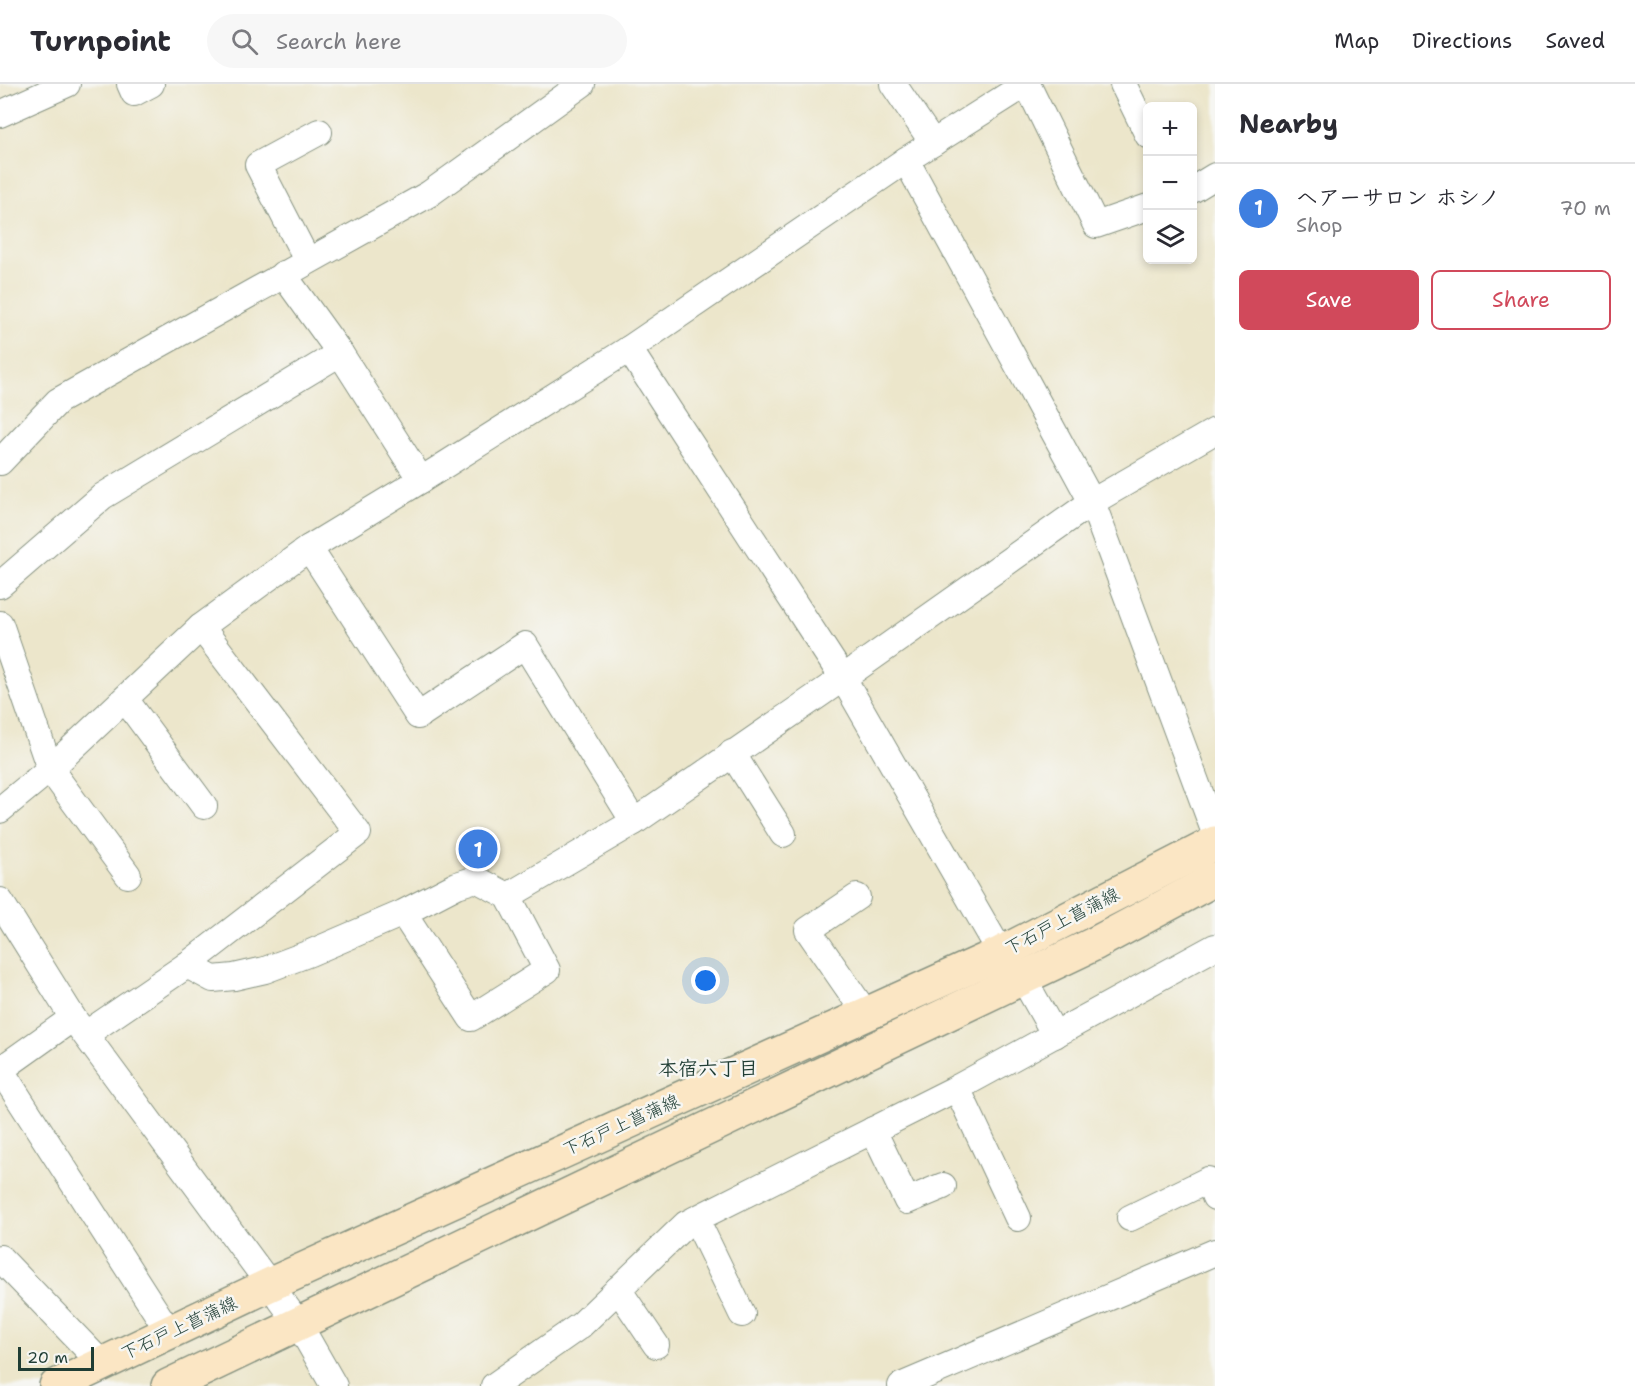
<!DOCTYPE html>
<meta charset="utf-8">
<style>
:root{--surface:#fff;--page:#f7f7f7;--text:#2b2b33;--muted:#7c7c81;--line:#e1e1e2;--accent:#d1495b}
body{margin:0;font-family:"Shantell Sans","Klee One",sans-serif;background:var(--page);color:var(--text)}
.controls{position:absolute;right:18px;top:18px;display:grid;overflow:hidden;border-radius:9px;box-shadow:0 3px 9px #0003}
.controls button{width:54px;height:54px;display:grid;place-items:center;padding:0;border:0;border-bottom:2px solid var(--line);background:var(--surface);color:var(--text);font:30px sans-serif}
.scale{position:absolute;left:18px;bottom:15px;width:76px;box-sizing:border-box;padding-left:6px;border:3px solid #1f3d34;border-top:0;font-size:16px;line-height:21px;white-space:nowrap;color:#1f3d34;-webkit-text-stroke:4px #f6f6f2;paint-order:stroke}
.you{position:absolute;left:706px;top:897px;width:21px;height:21px;margin:-15px;border:4px solid #fff;border-radius:50%;background:#1a73e8;box-shadow:0 0 0 9px #1a73e833}
.badge{display:grid;place-items:center;width:39px;height:39px;border-radius:50%;background:var(--accent);color:#fff;font-size:20px;font-weight:700}
.pin{position:absolute;translate:-50% -50%;border:3px solid #fff;box-shadow:0 2px 6px #0006}
.list{margin:0;padding:0;list-style:none}
h2{display:flex;justify-content:space-between;align-items:center;height:78px;margin:0;padding:0 24px;font-size:26px}
h2 small{font-size:20px;font-weight:400;color:var(--muted)}
.list li{display:grid;grid-template-columns:39px 1fr auto;gap:18px;align-items:center;box-sizing:border-box;height:90px;padding:0 24px;border-top:2px solid var(--line)}
.list b{display:block;font-size:22px;white-space:nowrap}
.list p{margin:0;font-size:20px;white-space:nowrap;color:var(--muted)}
.list em{font-size:20px;font-style:normal;color:var(--muted)}
.actions{display:flex;gap:12px;padding:18px 24px}
.actions a{flex:1;padding:14px 0;border:2px solid var(--accent);border-radius:9px;text-align:center;font-size:21px;color:var(--accent)}
.actions .main{background:var(--accent);color:#fff}
.icon{flex:none;width:33px;height:33px;fill:none;stroke:currentColor;stroke-width:2;stroke-linecap:round;stroke-linejoin:round}
.map{position:relative;flex:none;width:1215px;height:1302px;overflow:hidden}
header{display:flex;align-items:center;gap:36px;box-sizing:border-box;height:84px;padding:0 30px;background:var(--surface);border-bottom:2px solid var(--line)}
header strong{font-size:28px}
nav{display:flex;gap:33px;margin-inline-start:auto;font-size:21px}
.search{width:420px;height:54px;background:var(--page);display:flex;align-items:center;gap:15px;box-sizing:border-box;padding:0 21px;border-radius:33px;color:var(--muted);font-size:22px}
main{display:flex}
aside{flex:1;background:var(--surface)}
.map>svg:first-child{display:block}
.lines{fill:none;stroke-linecap:round;stroke-linejoin:round}
.minor-casing{stroke:#869280;stroke-width:28}
.secondary-casing{stroke:#869280;stroke-width:36}
.minor{stroke:#fff;stroke-width:26}
.secondary{stroke:#fbe6c4;stroke-width:33}
.labels{text-anchor:middle;dominant-baseline:central;stroke-width:5;stroke-linejoin:round;paint-order:stroke}
.street-label{font-size:18px;fill:#1f3d34;stroke:#f6f6f2}
.neighbourhood-label{font-size:20px;font-weight:bold;fill:#1f3d34;stroke:#f6f6f2}
</style>
<header>
<strong>Turnpoint</strong>
<div class="search"><svg class="icon" aria-label="search" viewBox="0 0 24 24"><circle cx="10" cy="10" r="6"/><path d="M15 15l6 6"/></svg>Search here</div>
<nav><a>Map</a><a>Directions</a><a>Saved</a></nav>
</header>
<main>
<div class="map">
<svg width="1215" height="1302" viewBox="0 0 1215 1302">
<rect width="100%" height="100%" fill="#f6f6f2"/>
<filter id="ink" filterUnits="userSpaceOnUse"><feTurbulence type="fractalNoise" baseFrequency=".0167" numOctaves="2"/><feDisplacementMap in="SourceGraphic" scale="12" xChannelSelector="R" yChannelSelector="G"/><feConvolveMatrix kernelMatrix="1 2 1 2 8 2 1 2 1" color-interpolation-filters="sRGB"/></filter>
<filter id="wash" filterUnits="userSpaceOnUse"><feTurbulence type="fractalNoise" baseFrequency=".008" numOctaves="4" result="noise"/><feDisplacementMap in="SourceGraphic" scale="24" xChannelSelector="R" yChannelSelector="G"/><feGaussianBlur stdDeviation="1.35" result="paint"/><feColorMatrix in="noise" values="0 0 0 0 0 0 0 0 0 0 0 0 0 0 0 0 0 1.4 0 .05"/><feComposite in="paint" operator="in"/></filter>
<g filter="url(#wash)">
<rect width="100%" height="100%" fill="#ece6cb"/>
</g>
<g filter="url(#ink)">
<g class="lines">
<g class="minor-casing">
<g id="minor">
<polyline points="130,0 134,9 151,0"/>
<polyline points="893,0 933,59"/>
<polyline points="1027,0 1096,141 1148,123"/>
<polyline points="1123,0 1148,51"/>
<polyline points="0,30 67,0"/>
<polyline points="906,76 1092,418 1215,749"/>
<polyline points="1192,106 1215,92"/>
<polyline points="307,176 258,81 319,48"/>
<polyline points="283,190 340,269 421,396"/>
<polyline points="629,265 843,594 1001,869"/>
<polyline points="0,378 58,317 429,110 582,0"/>
<polyline points="309,464 418,632 525,561 634,738"/>
<polyline points="0,501 103,412 340,269"/>
<polyline points="0,540 50,685 128,791"/>
<polyline points="125,615 204,722"/>
<polyline points="732,669 783,750"/>
<polyline points="0,726 50,685 201,543 309,464 421,396 629,265 906,76 1026,0"/>
<polyline points="508,812 634,738 843,594 1092,418 1215,347"/>
<polyline points="857,813 808,846 866,930"/>
<polyline points="0,817 73,934 298,1239 334,1302"/>
<polyline points="187,881 213,895 234,893 265,886 310,869 403,829 457,801 476,795 508,812 547,886 471,934 403,829"/>
<polyline points="1023,894 1055,951"/>
<polyline points="86,950 187,881 358,749 201,543"/>
<polyline points="0,985 169,1248"/>
<polyline points="0,986 73,934"/>
<polyline points="957,1004 1018,1134"/>
<polyline points="873,1046 907,1117 943,1102"/>
<polyline points="1130,1134 1208,1096 1215,1113"/>
<polyline points="696,1135 742,1230"/>
<polyline points="0,1174 102,1280"/>
<polyline points="618,1205 656,1261"/>
<polyline points="494,1302 581,1241 686,1140 957,1004 1215,863"/>
<polyline points="901,1302 1215,1168"/>
</g>
</g>
<g class="secondary-casing">
<g id="secondary">
<polyline points="56,1302 269,1201 1001,869 1215,759"/>
<polyline points="168,1302 1096,859 1215,795"/>
</g>
</g>
<use href="#minor" class="minor"/>
<use href="#secondary" class="secondary"/>
</g>
</g>
<g class="labels">
<g class="street-label">
<text transform="translate(1062 837) rotate(-27)">下石戸上菖蒲線</text>
<text transform="translate(621 1041) rotate(-24)">下石戸上菖蒲線</text>
<text transform="translate(179 1244) rotate(-25)">下石戸上菖蒲線</text>
</g>
<g class="neighbourhood-label">
<text x="708" y="984">本宿六丁目</text>
</g>
</g>
</svg>
<div class="controls">
<button>+</button>
<button>−</button>
<button><svg class="icon" aria-label="layers" viewBox="0 0 24 24"><path d="M12 4l9 5-9 5-9-5zM3 14l9 5 9-5"/></svg></button>
</div>
<div class="scale">20 m</div>
<div class="you"></div>
<div class="pin badge" style="left:478px;top:765px;background:#3f7fe0">1</div>
</div>
<aside>
<h2>Nearby<small></small></h2>
<ul class="list">
<li><span class="badge" style="background:#3f7fe0">1</span><div><b>ヘアーサロン ホシノ</b><p>Shop</p></div><em>70 m</em></li>
</ul>
<div class="actions"><a class="main">Save</a><a>Share</a></div>
</aside>
</main>
